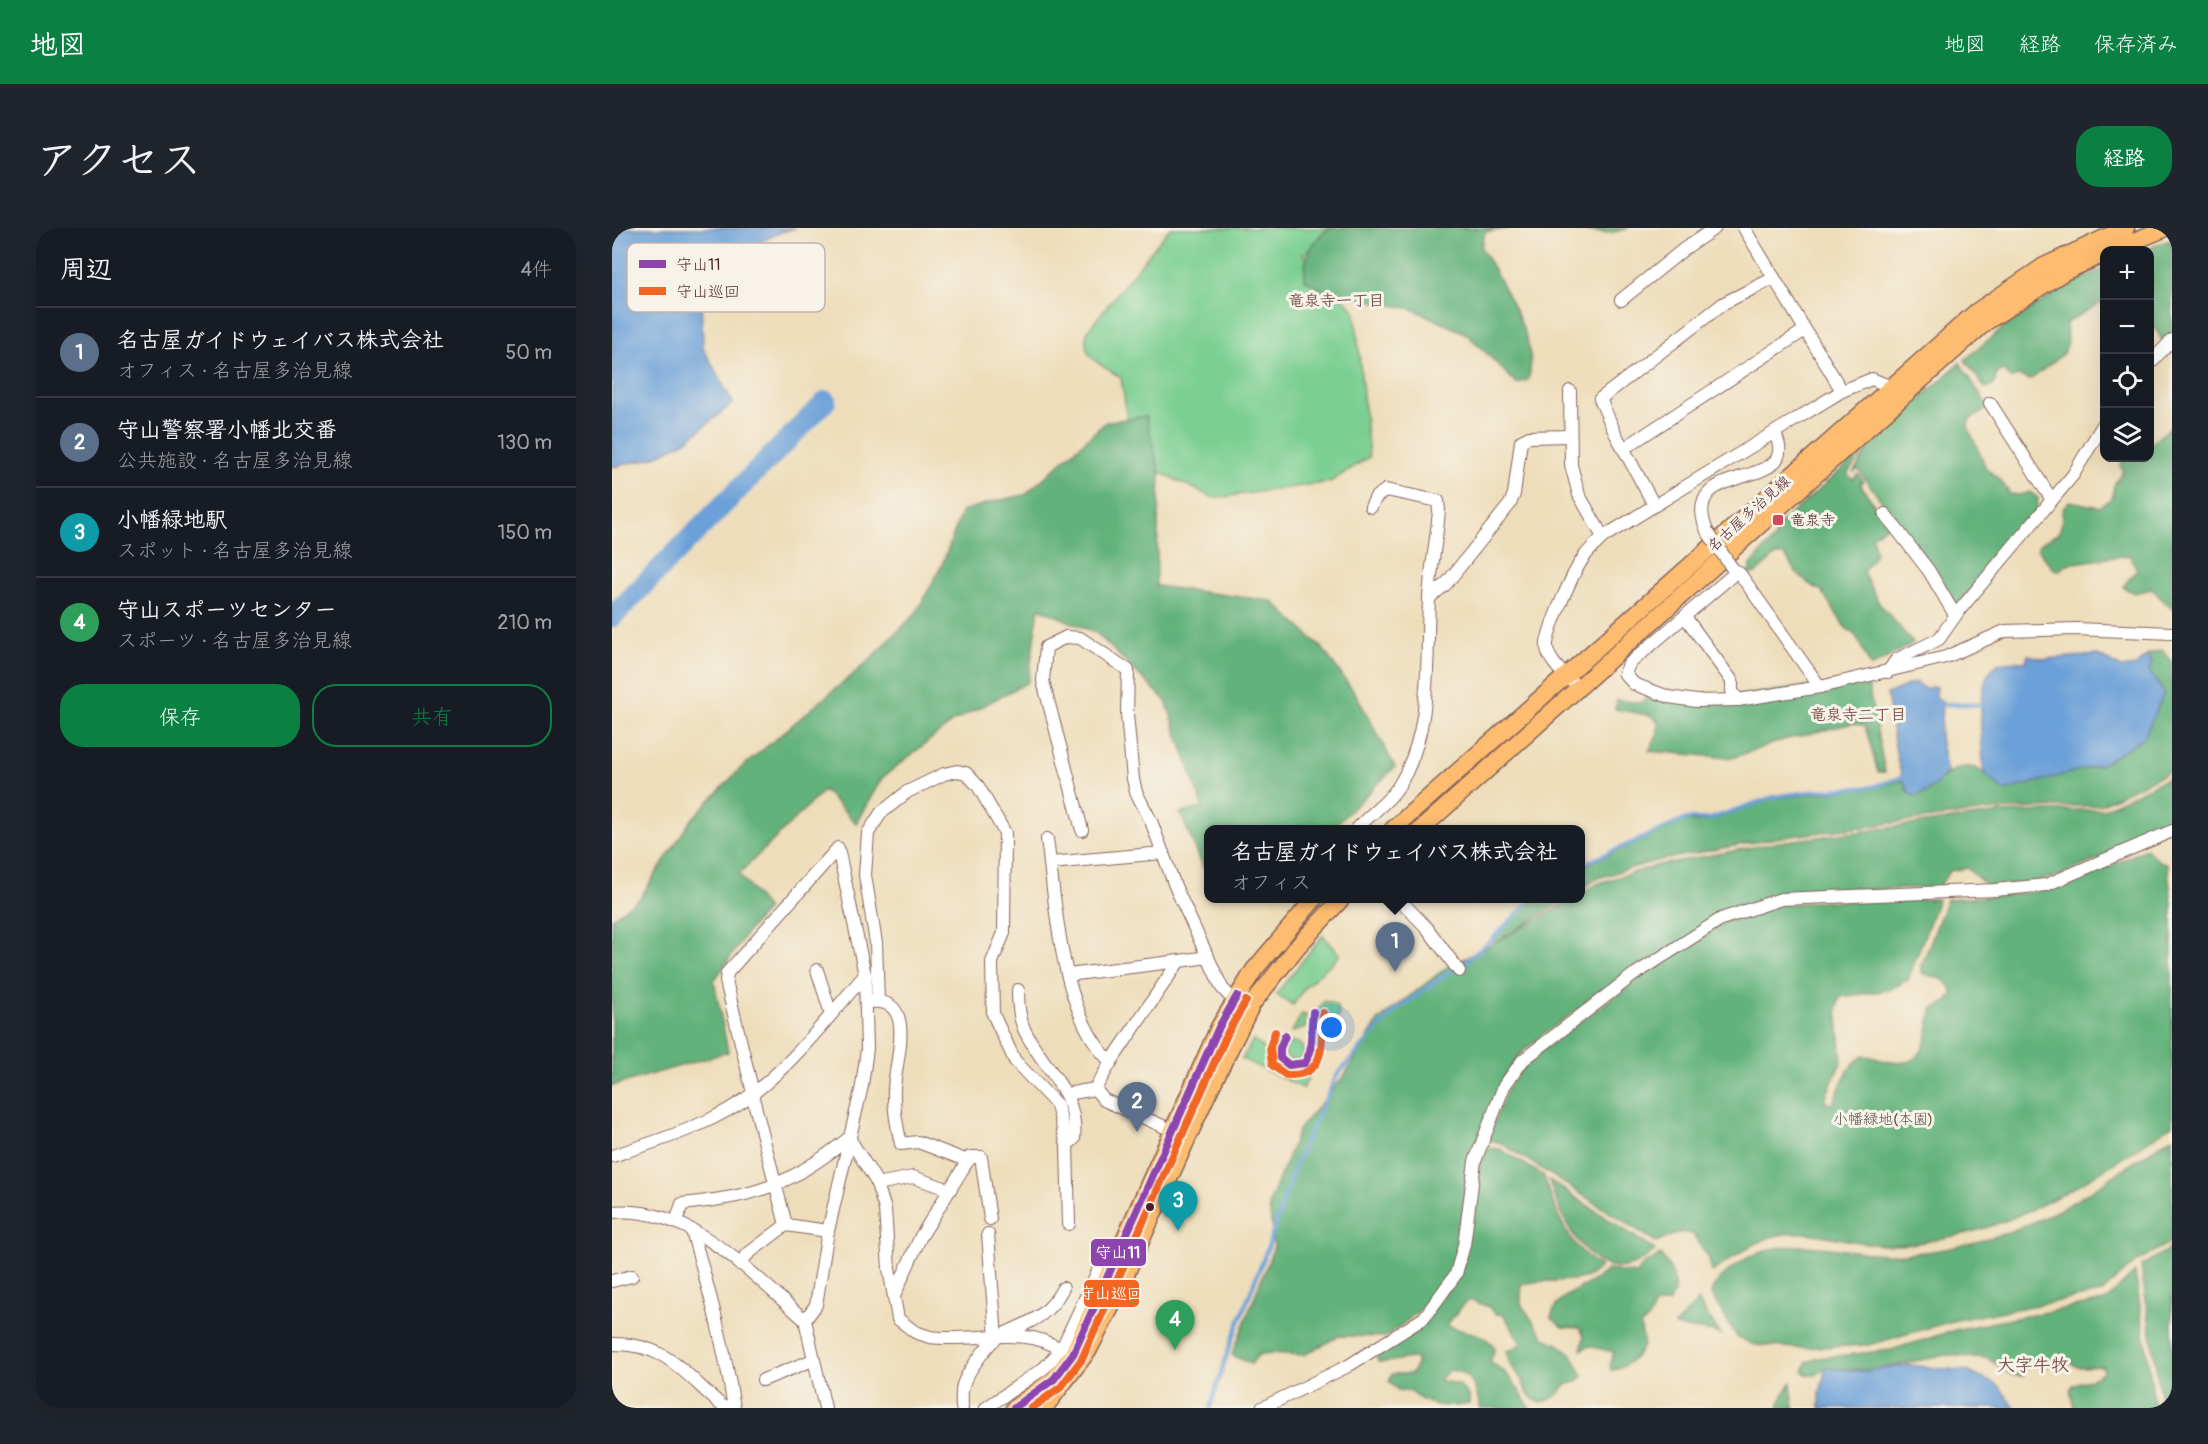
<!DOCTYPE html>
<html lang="ja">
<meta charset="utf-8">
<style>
:root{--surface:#171b24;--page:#20242c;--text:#f1f3f6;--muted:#9ea1a6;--line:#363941;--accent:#0b8043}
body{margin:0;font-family:Pangolin,"Klee One",sans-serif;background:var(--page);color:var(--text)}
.controls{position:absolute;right:18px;top:18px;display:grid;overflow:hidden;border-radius:12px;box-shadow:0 6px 24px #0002}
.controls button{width:54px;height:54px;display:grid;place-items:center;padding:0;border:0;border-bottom:2px solid var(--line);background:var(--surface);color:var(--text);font:30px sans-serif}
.you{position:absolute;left:720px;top:800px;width:21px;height:21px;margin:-15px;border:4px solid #fff;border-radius:50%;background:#1a73e8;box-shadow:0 0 0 9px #1a73e833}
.badge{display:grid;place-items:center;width:39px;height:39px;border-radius:50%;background:var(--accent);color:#fff;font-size:20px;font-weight:700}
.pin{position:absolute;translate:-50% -50px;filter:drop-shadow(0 2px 3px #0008)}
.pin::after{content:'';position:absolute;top:32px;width:21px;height:18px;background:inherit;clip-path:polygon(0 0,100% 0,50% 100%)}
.popup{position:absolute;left:592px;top:597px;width:381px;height:78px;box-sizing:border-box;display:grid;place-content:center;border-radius:12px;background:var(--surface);filter:drop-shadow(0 2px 4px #0005);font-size:20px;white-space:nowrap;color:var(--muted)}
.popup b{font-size:22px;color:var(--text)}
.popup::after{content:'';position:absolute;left:50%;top:100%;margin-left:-12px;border:12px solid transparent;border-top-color:var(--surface)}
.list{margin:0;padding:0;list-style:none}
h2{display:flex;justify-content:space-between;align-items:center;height:78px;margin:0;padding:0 24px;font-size:26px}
h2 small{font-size:20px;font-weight:400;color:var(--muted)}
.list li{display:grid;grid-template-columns:39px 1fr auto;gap:18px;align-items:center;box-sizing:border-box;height:90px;padding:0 24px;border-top:2px solid var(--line)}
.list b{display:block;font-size:22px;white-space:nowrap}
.list p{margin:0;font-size:20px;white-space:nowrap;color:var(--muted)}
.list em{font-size:20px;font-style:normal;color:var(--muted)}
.actions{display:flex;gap:12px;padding:18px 24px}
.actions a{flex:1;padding:14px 0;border:2px solid var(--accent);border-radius:24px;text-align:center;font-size:21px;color:var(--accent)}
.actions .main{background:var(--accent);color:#fff}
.icon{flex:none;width:33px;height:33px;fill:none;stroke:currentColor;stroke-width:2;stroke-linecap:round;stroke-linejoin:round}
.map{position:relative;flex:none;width:1560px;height:1180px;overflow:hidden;border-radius:24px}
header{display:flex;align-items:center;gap:36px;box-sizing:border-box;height:84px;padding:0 30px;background:var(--accent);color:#fff}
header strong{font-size:28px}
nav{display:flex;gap:33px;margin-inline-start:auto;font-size:21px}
.intro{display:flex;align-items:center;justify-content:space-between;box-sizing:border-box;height:144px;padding:0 36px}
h1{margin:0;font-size:42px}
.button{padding:15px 27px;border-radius:24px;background:var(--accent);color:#fff;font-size:21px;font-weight:700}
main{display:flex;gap:36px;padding:0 36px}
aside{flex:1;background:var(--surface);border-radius:24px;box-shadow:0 6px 24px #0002}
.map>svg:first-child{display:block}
.green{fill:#7bcf92;stroke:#62775e;stroke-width:1.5}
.forest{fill:#64b27c;stroke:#576854;stroke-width:1.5}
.water{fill:#6ca0d8;stroke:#5b6082;stroke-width:1.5}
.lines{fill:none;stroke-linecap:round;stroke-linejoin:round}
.stream{stroke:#6ca0d8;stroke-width:4}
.river{stroke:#6ca0d8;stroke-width:21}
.minor-casing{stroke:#83625d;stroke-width:14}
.major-casing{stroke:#83625d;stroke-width:19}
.minor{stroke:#fff;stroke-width:12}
.major{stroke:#fdbc6f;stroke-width:16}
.minor-bridge-casing{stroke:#83625d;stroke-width:14;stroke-linecap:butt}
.minor-bridge{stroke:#fff;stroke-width:12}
.bus-1-casing{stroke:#f7f3e8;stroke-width:12}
.bus-2-casing{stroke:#f7f3e8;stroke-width:12}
.bus-1{stroke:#8e44ad;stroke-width:8}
.bus-2{stroke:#f26522;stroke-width:8}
.poi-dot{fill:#d1495b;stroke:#f7f3e8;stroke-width:2}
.bus-dot{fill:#4a1f2b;stroke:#f7f3e8;stroke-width:2}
.labels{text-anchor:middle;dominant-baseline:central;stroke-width:6;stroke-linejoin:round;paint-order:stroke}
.street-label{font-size:15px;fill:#4a1f2b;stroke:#f7f3e8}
.poi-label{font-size:15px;fill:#4a1f2b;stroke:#f7f3e8;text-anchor:start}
.park-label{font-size:15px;fill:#59544a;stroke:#f7f3e8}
.neighbourhood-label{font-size:16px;font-weight:bold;fill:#7c5249;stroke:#f7f3e8}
.quarter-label{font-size:18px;font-weight:bold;fill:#7c5249;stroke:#f7f3e8}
.key{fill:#f7f3e8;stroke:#c3b3af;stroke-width:1.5}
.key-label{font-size:16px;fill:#4a1f2b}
.line-badge{stroke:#f7f3e8;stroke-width:2}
.badge-label{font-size:16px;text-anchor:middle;font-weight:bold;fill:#fff}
</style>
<header>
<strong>地図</strong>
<nav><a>地図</a><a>経路</a><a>保存済み</a></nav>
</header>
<div class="intro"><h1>アクセス</h1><a class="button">経路</a></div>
<main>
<aside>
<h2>周辺<small>4件</small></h2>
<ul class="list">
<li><span class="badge" style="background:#5c6f8a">1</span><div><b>名古屋ガイドウェイバス株式会社</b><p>オフィス · 名古屋多治見線</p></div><em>50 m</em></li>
<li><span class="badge" style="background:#5c6f8a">2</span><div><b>守山警察署小幡北交番</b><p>公共施設 · 名古屋多治見線</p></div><em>130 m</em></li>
<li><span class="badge" style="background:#0f9aa8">3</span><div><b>小幡緑地駅</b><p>スポット · 名古屋多治見線</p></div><em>150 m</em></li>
<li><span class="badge" style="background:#2e9e5b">4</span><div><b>守山スポーツセンター</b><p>スポーツ · 名古屋多治見線</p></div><em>210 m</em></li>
</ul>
<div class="actions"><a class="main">保存</a><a>共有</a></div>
</aside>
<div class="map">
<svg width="1560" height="1180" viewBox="0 0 1560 1180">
<rect width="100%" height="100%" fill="#f7f3e8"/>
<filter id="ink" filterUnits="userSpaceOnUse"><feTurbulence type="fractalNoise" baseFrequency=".0167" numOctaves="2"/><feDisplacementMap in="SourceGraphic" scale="12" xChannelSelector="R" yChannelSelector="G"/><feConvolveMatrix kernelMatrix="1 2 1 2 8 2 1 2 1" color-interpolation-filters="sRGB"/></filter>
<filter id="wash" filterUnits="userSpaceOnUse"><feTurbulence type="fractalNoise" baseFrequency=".008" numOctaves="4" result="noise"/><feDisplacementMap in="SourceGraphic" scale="24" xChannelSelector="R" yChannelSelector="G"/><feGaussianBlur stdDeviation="1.35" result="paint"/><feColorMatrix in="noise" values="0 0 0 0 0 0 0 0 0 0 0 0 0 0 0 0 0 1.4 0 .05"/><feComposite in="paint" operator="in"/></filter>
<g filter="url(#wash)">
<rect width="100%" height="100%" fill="#eeddba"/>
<g class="green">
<path d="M558,0H734L691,26L743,83L757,229L718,254L602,270L522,232L509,150C489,136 466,129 476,102Z"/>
<polygon points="711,707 728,727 693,759 681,777 664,766"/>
<path d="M712,773L724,777L727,785L725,793L691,860L630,831L641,812C659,824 666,840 688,851L703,826L705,784Z"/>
<polygon points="690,786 694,787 693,800 680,804"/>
<circle cx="682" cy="823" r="9"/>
</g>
<g class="forest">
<path d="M719,0H899L873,4L869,19C886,51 930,116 916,152L905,156L855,106L800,81L715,64L693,52C691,32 700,9 719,0Z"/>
<polygon points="932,0 1017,0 999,5"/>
<polygon points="1560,11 1560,104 1550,112 1538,91 1538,22 1533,22"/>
<path d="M1492,40V73L1454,95L1455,117L1451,126L1418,152L1407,148L1398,150L1392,142L1385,145L1382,157L1373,160L1353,132C1395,94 1441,63 1492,40Z"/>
<polygon points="1348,135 1377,180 1357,192 1356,199 1374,240 1389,253 1398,266 1408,267 1418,264 1426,270 1424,284 1345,377 1246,241 1241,245 1262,212"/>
<polygon points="534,188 548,246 544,358 660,373 710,420 745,468 783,539 719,601 597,602 597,652 568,585 591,580 554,473 484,405 427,380 416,454 342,493 270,550 244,595 212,562 127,646 155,681 136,703 102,753 116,824 0,858 0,690 28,670 79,592 128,541 259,431 304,385 330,337 350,283 383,273 413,267 494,194"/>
<path d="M1560,198V381L1540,361L1522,365L1511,359L1525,341L1517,327L1455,336L1447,343L1439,339L1426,321L1428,316C1433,312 1442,309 1446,305C1455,294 1444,282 1458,273L1487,279L1500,270L1502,257L1511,243L1508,237L1512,231L1538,230V216Z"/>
<path d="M1255,219L1235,246L1241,251L1246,246L1251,253L1248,256L1276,297L1260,308C1267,336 1263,322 1251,344L1267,375L1301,415L1259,439L1244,408L1233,399L1209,362C1194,357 1180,341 1173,327H1164L1144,345L1136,346L1139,337L1164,308L1162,301Z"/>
<path d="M1550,422L1560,433V542L1488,577L1382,582L1164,610L1043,633L986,650L969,661V639L1074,592L1083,594L1099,592L1162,570L1261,559L1293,552L1295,562H1316C1330,548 1352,529 1372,545L1532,510L1552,465L1537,443L1540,434L1535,427Z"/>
<polygon points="1255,452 1273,544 1266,544 1253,498 1242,495 1171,512 1120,530 1037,523 1046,506 1046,494 1041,488 1003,481 1005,472 1029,475 1033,473 1034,467 1063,475"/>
<polygon points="1560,548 1560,599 1447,648 1415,655 1375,658 1355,640 1337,643 1327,659 1165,667 1018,744 930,807 907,827 891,851 875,883 859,930 852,963 848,1019 837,1044 807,1083 774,1109 727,1108 692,1127 657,1125 646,1127 639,1136 620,1127 662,1019 657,976 687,901 733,847 767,792 834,740 879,717 893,697 922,671 953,671 883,715 961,671 969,670 969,666 987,655 1047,637 1168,614 1389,585 1492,581"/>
<path d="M1534,621L1547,633L1555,636L1560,675V897C1498,939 1421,991 1347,1007C1323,1012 1295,1018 1270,1017C1243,1016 1217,1006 1189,1005C1155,1003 1126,1025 1100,1044L1097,1030L1081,1006L1069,1004L1044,1014L889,915L874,911L896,860L914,835L1021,754L1113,695L1168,677L1199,674L1326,671L1296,752L1277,762L1228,769L1225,780L1230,832L1212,873L1220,877C1228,861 1234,839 1249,829C1254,826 1261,829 1266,831C1313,846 1314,816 1320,781L1335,774L1340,766L1339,759L1332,752L1310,745V737L1335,671C1379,669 1425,667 1467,652C1490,643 1512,631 1534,621Z"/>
<path d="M1560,909V1013L1525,1033L1489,1065L1344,1092L1256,1117L1186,1120L1143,1117L1125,1109L1099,1066C1101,1056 1110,1048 1118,1042C1172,997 1232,1030 1293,1026C1347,1023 1415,1002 1461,974C1495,954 1527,930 1560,909Z"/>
<path d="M874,920L888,921L932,948C942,982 957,1020 988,1038C972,1062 935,1047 909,1057V1076L932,1110L946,1116L960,1127L971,1148L964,1154L953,1157C948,1167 940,1171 929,1175C909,1166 916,1158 905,1145C898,1137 896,1133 894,1123L902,1121L909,1115L892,1087L884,1086L877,1079L859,1072L852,1075L835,1097C852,1106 871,1102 883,1120L878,1135C896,1141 907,1163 918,1180H868C864,1160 861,1144 838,1142L827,1152L847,1157L857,1168V1176C839,1180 812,1179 800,1164L786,1162L777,1154L780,1146H799L805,1137L804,1130C791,1129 779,1136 766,1134L764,1126L803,1102L848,1047L869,934Z"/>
<path d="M937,952L1043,1022C988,1074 951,997 937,952Z"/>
<polygon points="1560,1019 1560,1180 1550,1180 1529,1038"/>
<path d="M1049,1027C1060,1041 1068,1057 1058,1074L1043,1077L1036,1091L1028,1098C1029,1104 1033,1112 1031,1118C1026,1129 1010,1142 999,1142L998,1137L1002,1124L977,1118L969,1122L972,1109L968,1100L950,1099L939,1089C947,1061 977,1062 995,1042L1024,1046L1032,1036Z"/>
<polygon points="1523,1044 1543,1180 1462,1180 1458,1162 1462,1156 1477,1152 1491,1144 1491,1138 1465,1139 1457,1133 1432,1139 1415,1138 1411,1148 1400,1147 1375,1130 1333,1127 1261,1142 1214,1140 1204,1147 1195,1147 1191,1143 1195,1134 1206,1130 1279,1122 1347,1101 1493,1073"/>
<path d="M1086,1073L1108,1106C1095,1101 1071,1102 1063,1097Z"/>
<polygon points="1179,1155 1182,1180 1166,1180 1170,1169"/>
</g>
<g class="water">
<polygon points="0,0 184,0 169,4 112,31 89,66 91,120 121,175 74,213 40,230 0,239"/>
<path d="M1416,427L1432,431L1486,427L1510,440L1524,438L1535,427L1540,434L1537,443L1552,465L1532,510L1490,536L1392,563L1372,545C1370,520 1362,456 1382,439C1391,431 1404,434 1414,434Z"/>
<path d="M1303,454L1313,461L1324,458V469L1330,473L1328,510L1335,544C1326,555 1314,569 1299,567C1283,545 1280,493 1275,466Z"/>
<polygon points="1296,1137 1355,1143 1387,1158 1403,1180 1208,1180 1208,1165 1214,1140 1252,1143"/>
</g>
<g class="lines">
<g class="stream">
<polyline points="1328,476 1374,477"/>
<polyline points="969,637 1074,591 1098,591 1161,569 1202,563 1260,559 1295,548"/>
<polyline points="848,738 875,716 921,670"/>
<polyline points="598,1180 617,1120 657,1016 684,934 725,847 782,783 842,741"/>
</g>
<polyline class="river" points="0,389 214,173"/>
</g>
</g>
<g filter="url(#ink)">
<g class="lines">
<g class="minor-casing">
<g id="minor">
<polyline points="1132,0 1230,163"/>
<polyline points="1009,72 1072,21 1103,0"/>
<polyline points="1538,135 1560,112"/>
<polyline points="958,163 959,237 967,267 991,309"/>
<polyline points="1378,175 1440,272"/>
<polyline points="1011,221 1193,102"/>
<polyline points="1042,277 1003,205 988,171 1112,75 1162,50"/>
<polyline points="1273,286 1317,343 1343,387"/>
<path d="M1095,303C1064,229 1192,266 1163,206"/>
<polyline points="1120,340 1128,346 1208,459"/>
<polyline points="1123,345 1017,436 1013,446 1022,456 1057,469 1084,473 1126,472 1208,459 1334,429 1393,403 1464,401 1560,405"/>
<polyline points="817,370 834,356 898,276 902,266 909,213 917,209 957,208"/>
<polyline points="1074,390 1120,453 1120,463 1126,472"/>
<polyline points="1276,444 1284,432 1327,411 1346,384 1461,247 1492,195"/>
<path d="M959,452C949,445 933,428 935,415C938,396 961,344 972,329C977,322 984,316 991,309L1230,163L1260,151L1279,159"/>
<polyline points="470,602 431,453 434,419 454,409 468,410 516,442 515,486 521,551 524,564 539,593 563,658 610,760 627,778"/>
<path d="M744,602C757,586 775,576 786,559C821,504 814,434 817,372C818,342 825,312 827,282L826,273L774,262L764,269L759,279"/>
<path d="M435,611C444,676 448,786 499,834L483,861L492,872L562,903"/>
<polyline points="438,635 551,625"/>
<polyline points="786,670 815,700 847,743"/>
<polyline points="205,742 219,786"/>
<polyline points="456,747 567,733"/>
<path d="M406,762C406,776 407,791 413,803C431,841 467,864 462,911L455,917"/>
<polyline points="266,773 264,715 253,647 256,605 269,585 295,564 332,546 345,543 354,545 366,558 393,605 392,705 380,734 381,786 403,833 445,877 455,917 457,996"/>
<path d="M259,774C306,770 283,833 282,861C281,878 285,899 289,916L306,914L356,933"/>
<polyline points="499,834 567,733 596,729"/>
<polyline points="141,865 114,753 115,745 226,620 253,747 255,821 250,858 216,1003 204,1077 193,1092 213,1180"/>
<polyline points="140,866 174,997 216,1003"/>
<polyline points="455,866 483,861"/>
<path d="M237,910L264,953L273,981L277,1041L286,1091L303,1104L318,1109C360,1115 413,1096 449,1122"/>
<path d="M0,928C49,912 102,896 143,864C184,832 218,787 253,747"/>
<polyline points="265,956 301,949 338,962"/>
<path d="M0,984C79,977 138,1045 193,1092"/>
<path d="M64,994L70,976C145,968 177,958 237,910"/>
<path d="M80,1003C97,1062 113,1120 122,1180"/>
<polyline points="376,1006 384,1110"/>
<polyline points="127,1036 137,1025 174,997"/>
<polyline points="0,1053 20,1048"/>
<polyline points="282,1068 308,1010 358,929 369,929 378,991"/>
<path d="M0,1116C57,1115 73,1148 113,1180"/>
<polyline points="151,1152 201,1132"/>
<path d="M350,1180C350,1173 349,1164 351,1157C354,1146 377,1114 386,1109C415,1094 434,1092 451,1060"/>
<polyline points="374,1180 432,1140 449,1122 492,1030 504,1033"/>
<polyline points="650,1180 736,1138 812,1090 844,1046 852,1017 863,933 892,858 911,832 1020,748 1109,691 1169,671 1383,662 1434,657 1560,603"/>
</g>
</g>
<g class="major-casing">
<g id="major">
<polyline points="1501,22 1554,0"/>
<polyline points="780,602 1364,84 1432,38 1514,0"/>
<polyline points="808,602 1374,94 1452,44 1492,26"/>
<polyline points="402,1180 442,1151 461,1126 607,799 642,742 703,670"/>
<polyline points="432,1180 476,1123 500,1077 595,867 640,776 686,718 730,670"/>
</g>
</g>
<use href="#minor" class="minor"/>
<use href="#major" class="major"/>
<g class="minor-bridge-casing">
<polyline id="minor-bridge" points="1095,303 1120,340"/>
</g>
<use href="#minor-bridge" class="minor-bridge"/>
<g class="bus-1-casing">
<g id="bus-1">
<polyline points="673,808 668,820 668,830 677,837 693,835 698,824 701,784"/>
<polyline points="402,1180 442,1151 461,1126 607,799 625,768"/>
</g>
</g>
<g class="bus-2-casing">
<g id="bus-2">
<path d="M663,804L658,819L660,837L674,847C715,849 709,816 711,785"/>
<polyline points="420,1180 449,1159 470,1131 616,804 634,773"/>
</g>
</g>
<use href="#bus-1" class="bus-1"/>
<use href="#bus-2" class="bus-2"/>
</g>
</g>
<rect class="poi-dot" x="1160" y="286" width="12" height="12" rx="3"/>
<circle class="bus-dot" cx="538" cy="979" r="5"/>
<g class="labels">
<g class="street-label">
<text transform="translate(1137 286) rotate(-42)">名古屋多治見線</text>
</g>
<g class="poi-label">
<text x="1178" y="292">竜泉寺</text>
</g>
<g class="park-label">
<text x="1271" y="891">小幡緑地(本園)</text>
</g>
<g class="neighbourhood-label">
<text x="724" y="73">竜泉寺一丁目</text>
<text x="1246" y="487">竜泉寺二丁目</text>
</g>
<g class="quarter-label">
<text x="1421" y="1137">大字牛牧</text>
</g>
</g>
<rect x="15" y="15" width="198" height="69" rx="9" class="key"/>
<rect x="27" y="32" width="27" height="8" fill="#8e44ad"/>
<rect x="27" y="59" width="27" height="8" fill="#f26522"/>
<g class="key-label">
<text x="64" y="42">守山11</text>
<text x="64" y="69">守山巡回</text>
</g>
<g class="line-badge">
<rect x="478" y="1010" width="57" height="29" rx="6" fill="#8e44ad"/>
<rect x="471" y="1051" width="57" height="29" rx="6" fill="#f26522"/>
</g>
<g class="badge-label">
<text x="506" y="1030">守山11</text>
<text x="499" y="1071">守山巡回</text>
</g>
</svg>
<div class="controls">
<button>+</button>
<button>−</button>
<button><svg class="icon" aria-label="locate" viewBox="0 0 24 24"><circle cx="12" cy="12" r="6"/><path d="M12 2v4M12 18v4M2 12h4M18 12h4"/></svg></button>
<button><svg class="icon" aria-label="layers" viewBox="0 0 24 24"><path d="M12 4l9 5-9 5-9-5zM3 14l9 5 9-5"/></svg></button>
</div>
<div class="you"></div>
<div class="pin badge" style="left:783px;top:744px;background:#5c6f8a">1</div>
<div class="popup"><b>名古屋ガイドウェイバス株式会社</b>オフィス</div>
<div class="pin badge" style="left:525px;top:904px;background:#5c6f8a">2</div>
<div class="pin badge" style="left:566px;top:1003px;background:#0f9aa8">3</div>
<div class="pin badge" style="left:563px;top:1122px;background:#2e9e5b">4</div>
</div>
</main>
